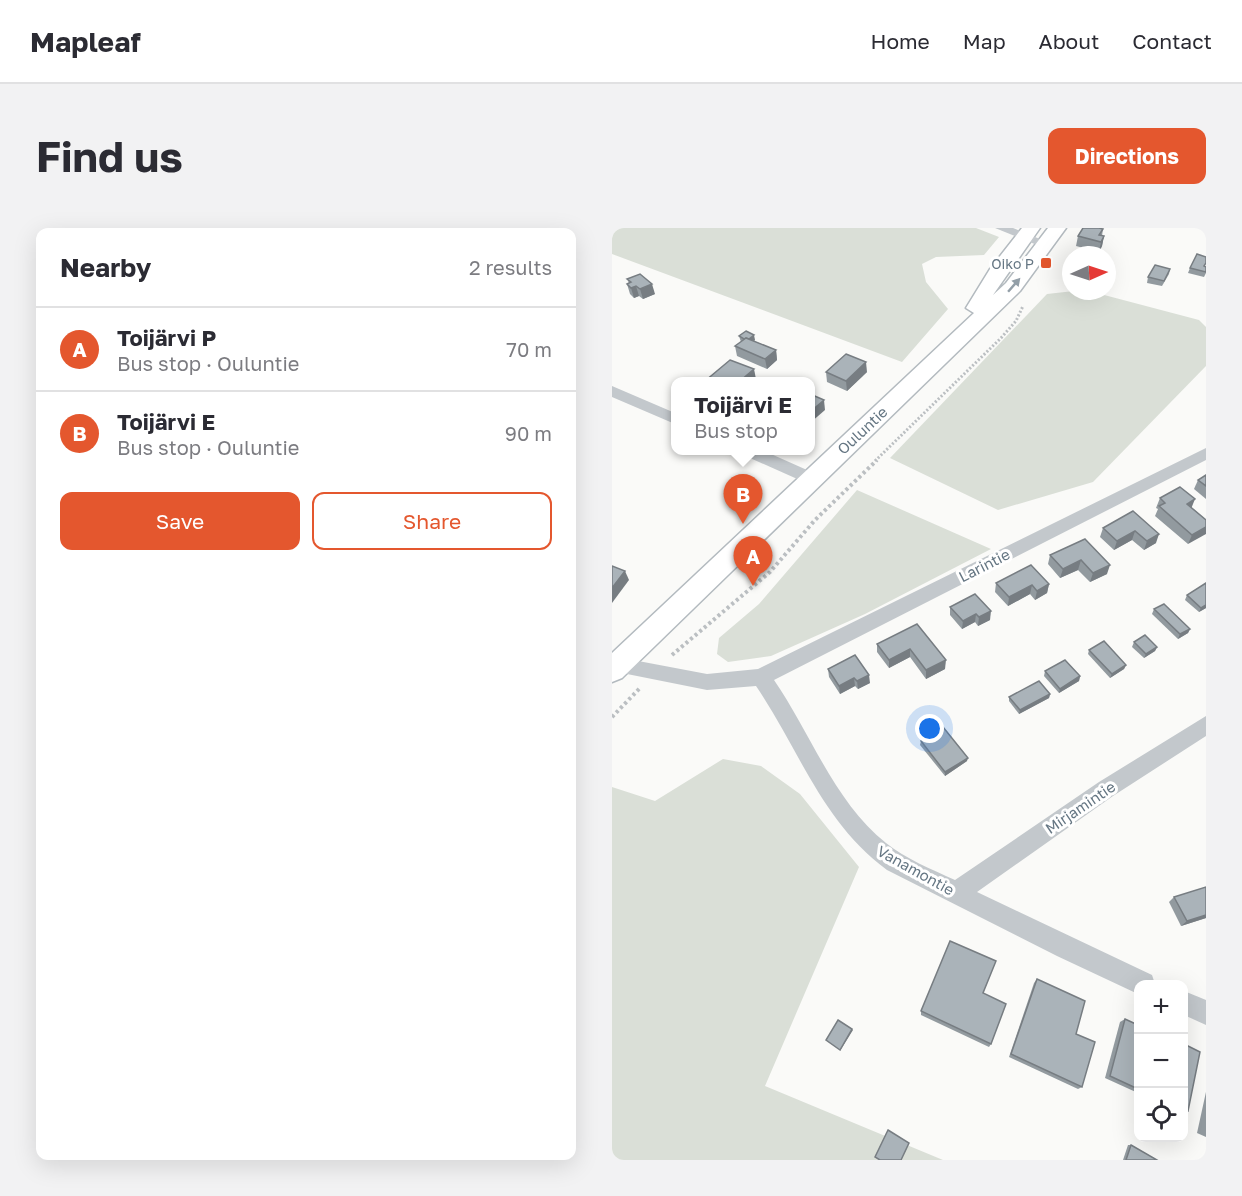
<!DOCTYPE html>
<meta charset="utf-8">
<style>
:root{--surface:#fff;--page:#f2f2f3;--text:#2b2b33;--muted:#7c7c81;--line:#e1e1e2;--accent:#e4572e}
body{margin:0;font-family:"Golos Text",sans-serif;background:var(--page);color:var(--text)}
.controls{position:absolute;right:18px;bottom:18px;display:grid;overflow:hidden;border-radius:12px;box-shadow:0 6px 24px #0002}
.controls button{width:54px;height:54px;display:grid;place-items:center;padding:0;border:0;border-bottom:2px solid var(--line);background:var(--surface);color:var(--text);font:30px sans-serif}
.compass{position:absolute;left:450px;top:18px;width:54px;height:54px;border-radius:50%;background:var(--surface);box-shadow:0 6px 24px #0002;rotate:87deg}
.you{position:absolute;left:318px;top:501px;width:21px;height:21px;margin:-15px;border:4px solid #fff;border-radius:50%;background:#1a73e8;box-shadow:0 0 0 9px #1a73e833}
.badge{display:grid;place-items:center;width:39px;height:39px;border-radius:50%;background:var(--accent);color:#fff;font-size:20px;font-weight:700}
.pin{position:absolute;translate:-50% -50px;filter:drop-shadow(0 2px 3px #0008)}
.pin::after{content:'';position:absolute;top:32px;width:21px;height:18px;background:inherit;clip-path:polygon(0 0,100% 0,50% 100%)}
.popup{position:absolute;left:59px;top:149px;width:144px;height:78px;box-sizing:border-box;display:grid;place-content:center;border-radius:12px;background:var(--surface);filter:drop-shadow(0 2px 4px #0005);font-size:20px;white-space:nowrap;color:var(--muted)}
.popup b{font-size:22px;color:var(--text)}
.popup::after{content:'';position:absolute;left:50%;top:100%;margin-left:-12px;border:12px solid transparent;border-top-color:var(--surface)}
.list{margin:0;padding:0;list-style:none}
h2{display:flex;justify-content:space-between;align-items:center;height:78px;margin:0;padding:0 24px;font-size:26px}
h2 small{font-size:20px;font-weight:400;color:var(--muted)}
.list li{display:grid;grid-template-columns:39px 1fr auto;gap:18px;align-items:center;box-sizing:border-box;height:84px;padding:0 24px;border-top:2px solid var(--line)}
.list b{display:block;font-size:22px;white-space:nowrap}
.list p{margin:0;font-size:20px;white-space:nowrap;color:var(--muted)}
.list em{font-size:20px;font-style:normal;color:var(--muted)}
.actions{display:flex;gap:12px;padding:18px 24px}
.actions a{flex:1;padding:14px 0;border:2px solid var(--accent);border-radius:12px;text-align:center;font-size:21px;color:var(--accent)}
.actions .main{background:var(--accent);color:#fff}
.icon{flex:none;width:33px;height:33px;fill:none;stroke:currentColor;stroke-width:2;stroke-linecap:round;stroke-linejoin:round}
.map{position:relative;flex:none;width:594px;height:932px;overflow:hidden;border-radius:12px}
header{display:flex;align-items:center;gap:36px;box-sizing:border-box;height:84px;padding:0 30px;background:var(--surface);border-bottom:2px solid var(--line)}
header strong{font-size:28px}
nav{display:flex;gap:33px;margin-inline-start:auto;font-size:21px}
.intro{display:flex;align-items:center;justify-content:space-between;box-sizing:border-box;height:144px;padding:0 36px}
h1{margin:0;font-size:42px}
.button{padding:15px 27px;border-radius:12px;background:var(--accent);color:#fff;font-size:21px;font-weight:700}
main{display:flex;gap:36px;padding:0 36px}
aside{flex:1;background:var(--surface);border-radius:12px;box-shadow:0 6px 24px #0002}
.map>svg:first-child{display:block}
.green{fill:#dadfd7}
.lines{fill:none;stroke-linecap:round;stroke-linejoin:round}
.secondary-casing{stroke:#b3babf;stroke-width:3}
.path-far1{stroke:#bbbfc2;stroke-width:3;stroke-dasharray:2 2;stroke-linecap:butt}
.path{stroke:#bbbfc2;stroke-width:4;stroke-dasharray:3 3;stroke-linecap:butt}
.street{fill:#c3c8cc;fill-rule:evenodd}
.secondary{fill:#fff;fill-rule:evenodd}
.wall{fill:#929a9f}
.shaded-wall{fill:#777d82}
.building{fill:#aab3b9;stroke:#777d82;stroke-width:1.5}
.oneway{fill:#939fa8}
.poi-dot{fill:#e4572e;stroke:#fff;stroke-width:2}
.labels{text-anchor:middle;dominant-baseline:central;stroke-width:6;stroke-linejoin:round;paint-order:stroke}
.far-poi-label{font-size:14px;fill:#657683;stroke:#fff;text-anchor:end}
.street-label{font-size:15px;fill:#657683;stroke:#fff}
</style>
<header>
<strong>Mapleaf</strong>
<nav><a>Home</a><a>Map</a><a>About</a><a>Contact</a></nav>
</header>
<div class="intro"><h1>Find us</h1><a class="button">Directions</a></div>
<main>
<aside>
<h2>Nearby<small>2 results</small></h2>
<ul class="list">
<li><span class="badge">A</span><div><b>Toijärvi P</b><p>Bus stop · Ouluntie</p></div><em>70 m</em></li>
<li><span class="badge">B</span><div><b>Toijärvi E</b><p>Bus stop · Ouluntie</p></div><em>90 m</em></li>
</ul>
<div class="actions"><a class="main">Save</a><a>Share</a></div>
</aside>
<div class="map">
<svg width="594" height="932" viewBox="0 0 594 932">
<rect width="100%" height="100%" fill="#fafaf8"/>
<g class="green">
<polygon points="0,0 364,0 387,9 372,27 324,29 310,36 314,54 336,81 290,134 0,26"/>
<polygon points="462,63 477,63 587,92 594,99 594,138 481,254 386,282 278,230 435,66"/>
<polygon points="245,262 379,321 253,386 159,428 116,434 105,426 107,410 147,376"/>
<polygon points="111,531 149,538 188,566 247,639 153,858 331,932 0,932 0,559 43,573"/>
</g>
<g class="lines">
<g class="secondary-casing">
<polygon id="secondary" points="410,0 428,0 381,67 394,55 436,0 454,0 408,63 10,450 0,454 0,425 362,85 354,80 378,41"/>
</g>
<polyline class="path-far1" points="263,233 389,110 404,93 411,78"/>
<g class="path">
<polyline points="60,427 158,344 203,292 265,232"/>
<polyline points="0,489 28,460"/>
</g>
<g class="street">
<polygon points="383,0 401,0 440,16 434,20 430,19"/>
<polygon points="0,158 63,185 63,196 0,169"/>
<path d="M594,220V232L162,452C198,504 223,575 274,615C294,631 319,641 343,652L487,554L594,488V508L501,568L365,664L540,747L543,756H526V766L445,728L275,642C210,594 188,523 144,458L95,462L0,443V431L5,429L95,446L146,441Z"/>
<polygon points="127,222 150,222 204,246 206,250 204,254 192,254 129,226"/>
<polygon points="572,763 594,772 594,797 572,787"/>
</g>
<use href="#secondary" class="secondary"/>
</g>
<g class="wall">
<polygon points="491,1 490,8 492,8 490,18 487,24 464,18 466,8"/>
<polygon points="593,38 594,39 594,45 592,49 576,45 578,40"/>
<polygon points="558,41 557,46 550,58 535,55 536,49"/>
<polygon points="15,51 43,66 31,71 27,68 22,70 18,66 15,56 17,55"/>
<polygon points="127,108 143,112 142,113 164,122 165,132 155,141 125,128 123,118 129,114"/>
<polygon points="214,144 255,144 235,163 215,154"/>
<polygon points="594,247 594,271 582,261 586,252"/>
<polygon points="548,270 579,279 594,292 576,316 543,288 546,281 544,280"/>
<polygon points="521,283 544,315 532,322 520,312 502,322 488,309 491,300"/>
<polygon points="473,311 495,346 478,354 466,342 448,350 436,336 438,327"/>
<polygon points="384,355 437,356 435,365 423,372 418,366 396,378 383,364"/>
<polygon points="594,355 594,380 587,384 573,372 575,367"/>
<polygon points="363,366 378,392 366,398 363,394 350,401 338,387 338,379"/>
<polygon points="542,381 578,401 576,405 566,411 540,386"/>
<polygon points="305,396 333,441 314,451 298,429 277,440 265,424 265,416"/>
<polygon points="522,414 545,419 543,423 532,430 520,419"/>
<polygon points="477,422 514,437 512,441 498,450 476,426"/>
<polygon points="216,441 258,455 246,461 243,458 228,466 217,449"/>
<polygon points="433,443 468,448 467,453 447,465 432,448"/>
<polygon points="438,466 437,470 407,486 397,473 397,469"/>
<polygon points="309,513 355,533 333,548 308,517"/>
<polygon points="562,669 594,690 569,698 557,674"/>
<polygon points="425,751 464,806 470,859 466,861 397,829 422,755"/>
<polygon points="371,765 379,816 377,819 309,787 309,783"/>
<polygon points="513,791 526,797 526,865 493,850 508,794"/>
<polygon points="594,864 594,909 585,905"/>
<polygon points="516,917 519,917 545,932 511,932"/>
</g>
<g class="shaded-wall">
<polygon points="492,8 490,18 487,24 489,14"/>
<polygon points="40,56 43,66 31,71 28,61"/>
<polygon points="24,58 27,68 22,70 19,60"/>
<polygon points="142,107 143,112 136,117 135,112"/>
<polygon points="164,122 165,132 155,141 153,131"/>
<polygon points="254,134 255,144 235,163 234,153"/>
<polygon points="142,141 144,151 141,153 128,153"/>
<polygon points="212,172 213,182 198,195 198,184"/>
<polygon points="583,271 579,281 575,276"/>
<polygon points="594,299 594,306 576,316 580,307"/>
<polygon points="523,303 520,312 502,322 505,313"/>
<polygon points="547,306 544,315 532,322 535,313"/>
<polygon points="469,332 466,342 448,350 451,341"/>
<polygon points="498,337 495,346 478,354 481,345"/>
<polygon points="13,343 17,352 0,375 0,360"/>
<polygon points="437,356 435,365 423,372 425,363"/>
<polygon points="420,357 418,366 396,378 397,369"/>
<polygon points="594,377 594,380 587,384 589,380"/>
<polygon points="379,383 378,392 366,398 367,389"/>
<polygon points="364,386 363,394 350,401 351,393"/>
<polygon points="578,401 576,405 566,411 568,406"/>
<polygon points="545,419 543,423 532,430 534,426"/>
<polygon points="298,421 298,429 277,440 277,432"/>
<polygon points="334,432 333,441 314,451 314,442"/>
<polygon points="514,437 512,441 498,450 500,446"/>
<polygon points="257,447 258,455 246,461 245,453"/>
<polygon points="468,448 467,453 447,465 448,461"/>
<polygon points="242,450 243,458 228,466 227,458"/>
<polygon points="438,466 437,470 407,486 408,482"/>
<polygon points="356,530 355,533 333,548 333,544"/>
<polygon points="594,687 594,690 569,698 575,693"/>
<polygon points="240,801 241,802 228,823 228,822"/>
</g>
<g class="building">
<polygon points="471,0 487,0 491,1 487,7 492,8 489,14 466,8"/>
<polygon points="585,26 594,29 594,35 592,38 594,39 594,44 578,40"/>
<polygon points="543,37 558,41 552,53 536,49"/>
<polygon points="28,46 40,56 28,61 24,58 19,60 15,56 19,54 15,51"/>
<polygon points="134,103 142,107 137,111 134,110 132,111 127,108"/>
<polygon points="134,110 164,122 153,131 123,118"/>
<polygon points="234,126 254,134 234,153 214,144"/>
<polygon points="118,132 142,141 128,153 93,153"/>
<polygon points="198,166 212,172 198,184"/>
<polygon points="594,247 594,258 586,252"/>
<polygon points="568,259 583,271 575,276 594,292 594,299 580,307 547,278 553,275 548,270"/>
<polygon points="521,283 547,306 535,313 523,303 505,313 491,300"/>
<polygon points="473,311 498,337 481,345 469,332 451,341 438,327"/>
<polygon points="419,337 437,356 425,363 420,357 397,369 384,355"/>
<polygon points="0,338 13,343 0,360"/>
<polygon points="594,355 594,377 589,380 575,367"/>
<polygon points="363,366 379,383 367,389 364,386 351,393 338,379"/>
<polygon points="552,376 578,401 568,406 542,381"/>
<polygon points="305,396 334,432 314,442 298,421 277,432 265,416"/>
<polygon points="533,407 545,419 534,426 522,414"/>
<polygon points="492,413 514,437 500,446 477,422"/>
<polygon points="243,427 257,447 245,453 242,450 227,458 216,441"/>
<polygon points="453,432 468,448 448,461 433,443"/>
<polygon points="427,453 438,466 408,482 397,469"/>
<polygon points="331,499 356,530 333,544 309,513"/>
<polygon points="594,659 594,687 575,693 562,669"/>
<polygon points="338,713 384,733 371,765 394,776 379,816 309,783"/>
<polygon points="425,751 473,773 464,806 483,814 470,859 399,826"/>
<polygon points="513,791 526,797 526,861 498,848"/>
<polygon points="226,792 240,801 228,822 214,812"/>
<polygon points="572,816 588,824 576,883 572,882"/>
<polygon points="276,902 297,915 289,932 268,932 263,929"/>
<polygon points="519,917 545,932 514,932"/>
</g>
<defs><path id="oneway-solid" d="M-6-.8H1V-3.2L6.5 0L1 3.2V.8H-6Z" transform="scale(1.5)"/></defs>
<use class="oneway" href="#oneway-solid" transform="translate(402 57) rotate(-49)"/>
<rect class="poi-dot" x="428" y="29" width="12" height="12" rx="3"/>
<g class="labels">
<g class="far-poi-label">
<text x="422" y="35">Oiko P</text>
</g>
<g class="street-label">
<text transform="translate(250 202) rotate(-43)">Ouluntie</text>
<text transform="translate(372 337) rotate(-27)">Larintie</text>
<text transform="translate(468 579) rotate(-34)">Mirjamintie</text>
<text transform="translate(304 642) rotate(29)">Vanamontie</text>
</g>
</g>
</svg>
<div class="controls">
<button>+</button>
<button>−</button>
<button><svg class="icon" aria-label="locate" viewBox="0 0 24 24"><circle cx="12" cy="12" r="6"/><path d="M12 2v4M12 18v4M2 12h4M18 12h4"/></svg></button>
</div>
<svg class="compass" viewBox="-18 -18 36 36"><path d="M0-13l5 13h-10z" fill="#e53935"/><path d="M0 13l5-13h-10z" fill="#7c7c81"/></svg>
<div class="you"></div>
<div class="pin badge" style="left:141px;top:358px">A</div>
<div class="pin badge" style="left:131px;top:296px">B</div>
<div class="popup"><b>Toijärvi E</b>Bus stop</div>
</div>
</main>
